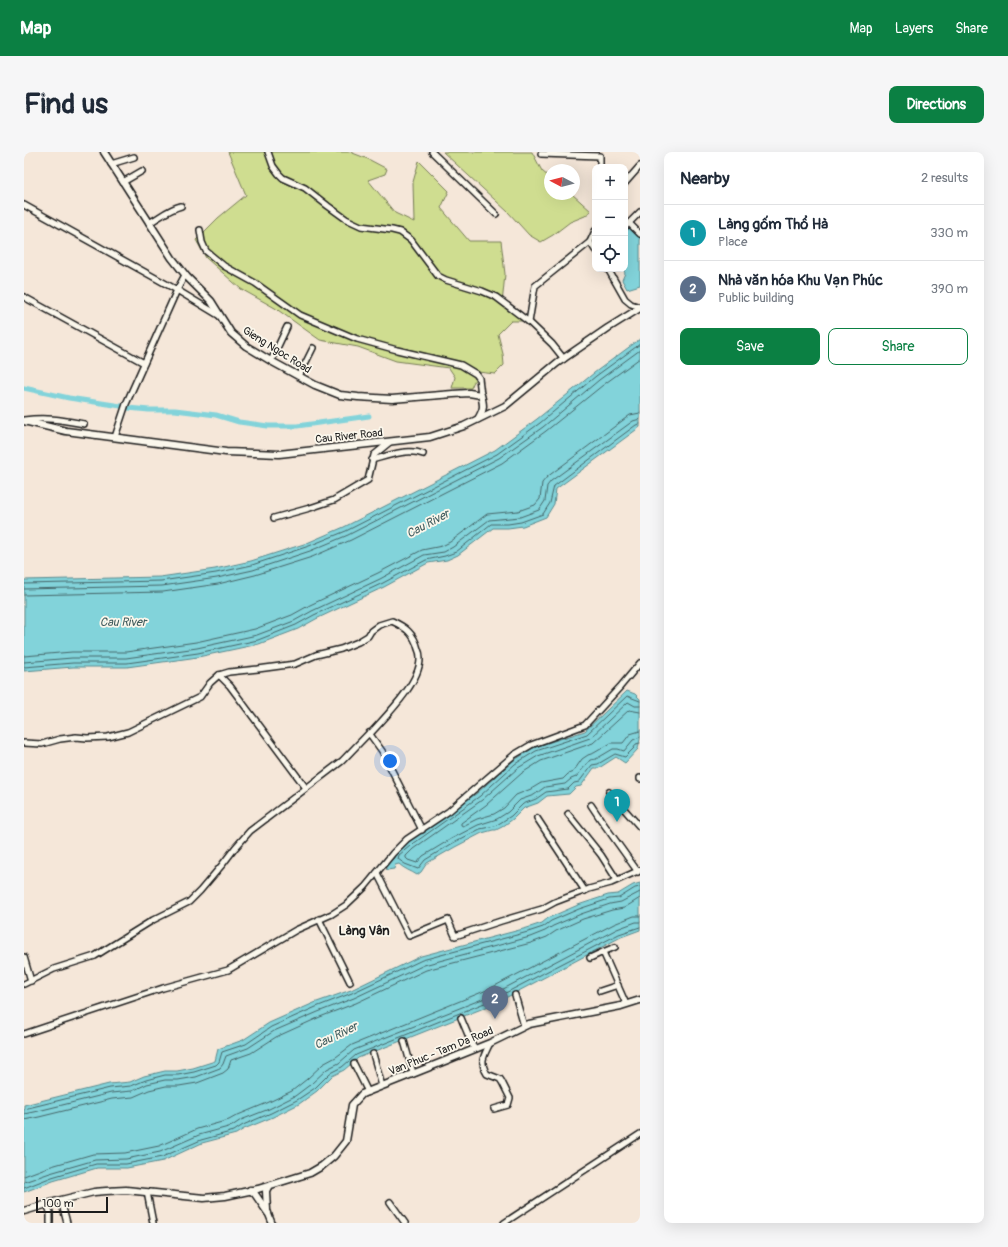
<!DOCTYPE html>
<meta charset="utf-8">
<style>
:root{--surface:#fff;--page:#f6f6f7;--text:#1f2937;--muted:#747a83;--line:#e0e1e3;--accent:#0b8043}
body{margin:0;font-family:Pangolin,sans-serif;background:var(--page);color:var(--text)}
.controls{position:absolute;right:12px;top:12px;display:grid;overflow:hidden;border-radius:8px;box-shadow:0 4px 16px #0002}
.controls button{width:36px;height:36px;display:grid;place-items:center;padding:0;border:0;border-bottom:1px solid var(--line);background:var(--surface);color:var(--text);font:20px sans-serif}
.compass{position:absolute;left:520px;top:12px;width:36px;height:36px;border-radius:50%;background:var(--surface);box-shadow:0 4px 16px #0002;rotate:277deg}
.scale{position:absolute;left:12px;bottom:10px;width:72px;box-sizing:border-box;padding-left:4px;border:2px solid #1c1c1c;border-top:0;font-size:11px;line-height:14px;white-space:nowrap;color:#1c1c1c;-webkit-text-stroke:3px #fbf7ec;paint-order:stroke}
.you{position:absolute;left:366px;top:609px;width:14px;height:14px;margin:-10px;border:3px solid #fff;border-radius:50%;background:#1a73e8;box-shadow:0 0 0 6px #1a73e833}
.badge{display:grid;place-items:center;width:26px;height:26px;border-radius:50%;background:var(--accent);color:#fff;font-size:13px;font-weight:700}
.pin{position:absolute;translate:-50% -33px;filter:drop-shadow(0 1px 2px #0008)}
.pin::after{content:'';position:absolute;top:21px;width:14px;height:12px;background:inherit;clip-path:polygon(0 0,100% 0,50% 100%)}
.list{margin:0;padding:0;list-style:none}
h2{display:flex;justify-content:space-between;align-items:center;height:52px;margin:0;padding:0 16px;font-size:17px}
h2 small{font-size:13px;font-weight:400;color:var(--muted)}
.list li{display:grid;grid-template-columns:26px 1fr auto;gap:12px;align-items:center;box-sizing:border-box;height:56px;padding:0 16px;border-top:1px solid var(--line)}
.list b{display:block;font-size:15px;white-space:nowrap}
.list p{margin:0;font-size:13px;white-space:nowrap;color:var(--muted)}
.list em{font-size:13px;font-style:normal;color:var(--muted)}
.actions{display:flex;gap:8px;padding:12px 16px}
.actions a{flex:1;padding:9px 0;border:1px solid var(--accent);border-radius:8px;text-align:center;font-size:14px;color:var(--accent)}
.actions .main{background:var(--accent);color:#fff}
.icon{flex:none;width:22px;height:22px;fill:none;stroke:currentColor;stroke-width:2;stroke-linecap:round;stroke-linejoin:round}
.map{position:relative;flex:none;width:616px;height:1071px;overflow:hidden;border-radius:8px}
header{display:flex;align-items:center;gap:24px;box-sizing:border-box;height:56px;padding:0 20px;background:var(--accent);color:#fff}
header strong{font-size:19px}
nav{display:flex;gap:22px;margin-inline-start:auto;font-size:14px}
.intro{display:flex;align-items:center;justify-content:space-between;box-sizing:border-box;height:96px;padding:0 24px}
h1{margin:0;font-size:28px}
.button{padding:10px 18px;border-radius:8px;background:var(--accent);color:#fff;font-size:14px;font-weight:700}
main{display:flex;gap:24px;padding:0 24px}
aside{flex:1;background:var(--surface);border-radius:8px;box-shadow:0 4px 16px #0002}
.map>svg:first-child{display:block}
.green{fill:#cfdd90;stroke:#767c56}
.water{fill:#82d3da;stroke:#598a8e}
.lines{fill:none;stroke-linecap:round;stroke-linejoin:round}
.shore{stroke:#456568;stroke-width:1}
.canal{stroke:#82d3da;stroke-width:5}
.minor-casing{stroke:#1c1c1c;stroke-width:8}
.major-casing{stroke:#1c1c1c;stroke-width:9}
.minor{stroke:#fbf7ec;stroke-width:5}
.major{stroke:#fbf7ec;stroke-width:6}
.labels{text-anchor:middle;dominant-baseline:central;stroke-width:3.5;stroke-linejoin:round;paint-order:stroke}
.street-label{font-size:11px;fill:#1c1c1c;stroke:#fbf7ec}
.water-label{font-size:12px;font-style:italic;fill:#405c5e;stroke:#fbf7ec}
.quarter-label{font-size:13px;font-weight:bold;fill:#1c1c1c;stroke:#fbf7ec}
</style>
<header>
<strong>Map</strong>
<nav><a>Map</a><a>Layers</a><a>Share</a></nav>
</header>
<div class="intro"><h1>Find us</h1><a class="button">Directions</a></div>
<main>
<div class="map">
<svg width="616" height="1071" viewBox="0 0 616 1071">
<rect width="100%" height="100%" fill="#f5e7d9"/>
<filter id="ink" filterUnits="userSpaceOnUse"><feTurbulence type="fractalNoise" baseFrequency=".025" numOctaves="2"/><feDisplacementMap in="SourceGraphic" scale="8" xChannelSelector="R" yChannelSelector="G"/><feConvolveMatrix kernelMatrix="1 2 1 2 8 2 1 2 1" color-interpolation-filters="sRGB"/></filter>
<g filter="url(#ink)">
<g class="green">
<polygon points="204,0 326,0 344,7 363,17 361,22 344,28 371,61 390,70 389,30 395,9 425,39 417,56 445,89 477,89 481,122 478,152 499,169 487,169 474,182 479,202 480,213 471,222 454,220 447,236 428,236 431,225 425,216 372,209 334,195 296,188 251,156 217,137 182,106 172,88 194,66 222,43"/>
<polygon points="419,0 508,0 518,19 526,26 526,42 548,42 567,59 561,64 546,70 529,83 517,90 505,83 484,60"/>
</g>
<g class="water">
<polygon points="604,75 616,86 616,133 603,137 598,128 601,121 599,117 601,117 601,77"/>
<polygon points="616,187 616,275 532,337 530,352 522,365 499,374 484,376 469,376 434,403 423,408 404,411 360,435 292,467 274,477 235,492 174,505 103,515 49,515 0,519 0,428 136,425 191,417 227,409 283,391 320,375 471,298 513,267 570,221"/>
<path d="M603,539L611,542L616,547V587L614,597L601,611L592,605L575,616H570L557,634L552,635L545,642L523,644L514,651L500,656L489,667L478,675L472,678H469L458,681L431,695L403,711L397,720L393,723C387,719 380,717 375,712L371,713L370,717L363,718L361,715L364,710L370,706L371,701L384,690L453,641L489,609L511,595L561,579Z"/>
<polygon points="616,731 616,778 597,785 470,852 334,906 320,918 308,924 293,939 275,952 249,965 220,977 212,982 178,991 139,1009 103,1016 73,1016 29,1029 0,1040 0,953 85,932 106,930 120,924 141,919 153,919 169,916 191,909 194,897 219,888 245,871 290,851 327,838 397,804 503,776 518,771 524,766 554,753 584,743 594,742 609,733"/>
</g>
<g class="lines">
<g class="shore">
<polyline points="0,432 137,429 192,421 228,413 285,394 322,379 473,302 516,271 572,224 616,192"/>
<polyline points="0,437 138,434 193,426 229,418 286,399 324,383 475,306 519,275 575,228 616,198"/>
<polyline points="0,443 139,440 194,432 231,423 288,405 327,388 478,311 522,279 579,233 616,206"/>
<polyline points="0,504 48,500 102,500 172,490 231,477 268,463 286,453 354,421 398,398 418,394 426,390 463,362 494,359 511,353 516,347 518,331 523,325 606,263 616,261"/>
<polyline points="0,510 48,506 102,506 173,496 233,483 270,469 288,459 356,427 400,403 420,400 429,395 465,368 496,365 515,358 521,349 523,334 527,329 609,269 616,267"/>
<polyline points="0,515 49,511 103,511 174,501 234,488 272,473 290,463 359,431 402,408 421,404 432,400 467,372 484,372 497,370 519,362 526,351 530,334 612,273 616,272"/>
<polyline points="616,549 603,544 563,582 512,599 491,612 456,644 386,694 375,703 374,707 381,712 394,717 401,708 429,691 456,677 471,674 476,671 487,664 499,652 512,647 522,640 544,637 550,631 555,630 568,613 574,612 591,602 601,605 610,596 612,592 616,591"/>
<polyline points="616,554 611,554 604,550 566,586 514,604 494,616 458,648 389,697 382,704 382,706 384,708 393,711 399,704 427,687 454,673 473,667 484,660 496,648 510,643 521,635 541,632 547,627 552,625 566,608 572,607 589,597 594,597 600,599 609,588 616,585"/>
<polyline points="616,560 605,558 569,591 517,609 498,621 462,653 437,671 437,673 439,674 453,667 470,662 480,656 492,643 507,637 517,631 539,627 544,622 549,620 558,607 564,603 570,601 587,591 599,591 606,582 616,579"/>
<polyline points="0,957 86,936 107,934 122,928 141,923 154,923 170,920 192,913 195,910 198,900 222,892 247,875 292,855 328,841 398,808 504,780 519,775 527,769 555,757 585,747 595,746 611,736 616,735"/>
<polyline points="0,962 14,959 87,941 108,939 123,932 141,928 154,928 172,925 196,916 199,912 202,904 224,896 250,879 294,860 330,846 400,813 506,785 521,779 529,774 557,762 586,752 597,750 616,740"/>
<polyline points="0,968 15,965 88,947 109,945 125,938 142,934 155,934 173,931 199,921 204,917 207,908 227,901 252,885 296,865 332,851 402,818 507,791 523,785 532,779 559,767 588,758 600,756 616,746"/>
<polyline points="0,1024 24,1015 69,1002 101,1001 135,994 173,977 205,968 214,963 243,951 268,939 283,927 299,912 312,905 328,893 463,838 590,772 610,764 616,764"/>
<polyline points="0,1030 26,1021 71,1008 102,1007 136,1000 175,983 208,974 217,968 245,957 271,944 287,932 303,917 315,911 330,898 466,844 593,777 612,770 616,770"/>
<polyline points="0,1036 28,1025 72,1012 102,1012 138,1005 177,988 210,979 219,973 247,961 273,948 291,936 306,921 318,915 332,903 468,848 595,782 616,775"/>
</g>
<g class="canal">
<polyline points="0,236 45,246 97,254"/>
<polyline points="104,256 125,258 151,258 192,263 215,270 244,274 273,274 345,264"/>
</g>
<g class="minor-casing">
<g id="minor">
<polyline points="244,0 249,14 255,22 259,26 281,36 304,54 322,67 337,74 368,78 376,80 387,88 414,124 422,128 458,139 472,145 505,170 528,192 540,207"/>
<polyline points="408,0 472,62"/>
<polyline points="517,2 576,4 576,15"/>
<polyline points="87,12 110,5"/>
<polyline points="99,30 118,19"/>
<polyline points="601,31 616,14"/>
<polyline points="0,53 153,138 161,123"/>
<path d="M125,71C136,65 145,57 157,54"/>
<polyline points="605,71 616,82"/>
<polyline points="601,75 616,60"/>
<polyline points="176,78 178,90 182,99 200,114 231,131 276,163 333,187 373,198 437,213 452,222 455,226 457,243"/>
<polyline points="571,79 566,90 571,98"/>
<polyline points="584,117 601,147 607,152 616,155"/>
<polyline points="0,145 120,211"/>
<polyline points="505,170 511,134 566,90"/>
<polyline points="247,209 263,175"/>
<polyline points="275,224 289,196"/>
<path d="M0,268C23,265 38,268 60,272"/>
<polyline points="91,285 102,252 153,138 196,164"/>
<path d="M348,308C363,304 383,296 399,302"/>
<polyline points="250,366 286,356 310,348 344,328 350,303 366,290"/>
<polyline points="195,523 206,534 282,636"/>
<path d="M0,591L18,592L36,587L52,585L63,586L84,585L104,580L176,545L186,531L195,523L205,520L234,517L271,512L292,503L317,497L334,490L344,484L347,479L355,473L368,469C381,475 390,481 394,497C395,499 396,503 396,506C397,530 361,565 346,582"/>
<polyline points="616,626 616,627"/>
<polyline points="585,640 616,675"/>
<polyline points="567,653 577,668 614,720"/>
<polyline points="544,662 577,703 593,728"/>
<polyline points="513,666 561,739"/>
<polyline points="353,721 385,784 424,768 431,784 477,769 518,757 531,750 565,737 587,731 616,718"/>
<polyline points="295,767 326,830"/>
<polyline points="579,800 591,795"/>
<polyline points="0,805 7,829"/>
<polyline points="566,806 579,800 602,852"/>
<polyline points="0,832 30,817 71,804 129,768 165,750 176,739 198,713 211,696 226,679 318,609 345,581 358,599 398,678"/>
<polyline points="576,839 594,833"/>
<polyline points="491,843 500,874"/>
<polyline points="437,866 450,897"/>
<polyline points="0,882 139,836 204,818 272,778 308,762 322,753 341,735 369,701 383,687 425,659 490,603 507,593 561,573 596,535 616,511"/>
<polyline points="380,889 389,921"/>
<path d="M466,891C460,904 455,909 463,922L476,927L478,930L486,946L484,953L470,957"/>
<polyline points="349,902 358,934"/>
<polyline points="330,912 344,940"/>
<polyline points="123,1040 129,1071"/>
<polyline points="37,1048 43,1071"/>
<polyline points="366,1050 381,1071"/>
<polyline points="23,1051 26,1060 26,1071"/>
<polyline points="244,1061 248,1071"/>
<polyline points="480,1071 616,982"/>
</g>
</g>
<g class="major-casing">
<g id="major">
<path d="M80,0L148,106L163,125L187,149L207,181L222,194L247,209L291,233L316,243L334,245L368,247L429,242L445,241L457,243C460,254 460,257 454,267"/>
<polyline points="0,269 42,279 202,300 255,302 406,285 440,274 481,254 533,211 584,176 616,156"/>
<polyline points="226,1038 231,1042 244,1061"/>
<polyline points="243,1058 242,1039 244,1035"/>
<polyline points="0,1059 37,1048 70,1040 82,1039 102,1038 180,1046 201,1044 234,1037 286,1021 298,1014 310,1004 322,989 328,953 338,942 466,891 505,872 597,854 616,848"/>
</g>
</g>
<use href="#minor" class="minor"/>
<use href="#major" class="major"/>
</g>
</g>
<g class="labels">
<g class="street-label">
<text transform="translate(253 198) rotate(32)">Gieng Ngoc Road</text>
<text transform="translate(325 284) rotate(-6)">Cau River Road</text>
<text transform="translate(417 899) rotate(-22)">Van Phuc - Tam Da Road</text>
</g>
<g class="water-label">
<text transform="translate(404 372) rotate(-28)">Cau River</text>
<text x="99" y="470">Cau River</text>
<text transform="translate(312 884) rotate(-26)">Cau River</text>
</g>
<g class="quarter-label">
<text x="340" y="779">Làng Vân</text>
</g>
</g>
</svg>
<div class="controls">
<button>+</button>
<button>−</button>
<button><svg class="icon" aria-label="locate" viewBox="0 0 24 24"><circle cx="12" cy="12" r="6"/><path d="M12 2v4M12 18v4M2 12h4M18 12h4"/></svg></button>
</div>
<svg class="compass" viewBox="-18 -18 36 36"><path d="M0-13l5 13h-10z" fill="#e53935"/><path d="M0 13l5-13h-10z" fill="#747a83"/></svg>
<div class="scale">100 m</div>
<div class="you"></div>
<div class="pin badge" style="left:593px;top:670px;background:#0f9aa8">1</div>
<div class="pin badge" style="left:471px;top:867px;background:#5c6f8a">2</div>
</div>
<aside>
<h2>Nearby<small>2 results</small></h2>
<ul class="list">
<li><span class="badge" style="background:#0f9aa8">1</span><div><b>Làng gốm Thổ Hà</b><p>Place</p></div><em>330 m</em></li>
<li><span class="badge" style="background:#5c6f8a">2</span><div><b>Nhà văn hóa Khu Vạn Phúc</b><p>Public building</p></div><em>390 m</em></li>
</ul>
<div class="actions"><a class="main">Save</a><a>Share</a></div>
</aside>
</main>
